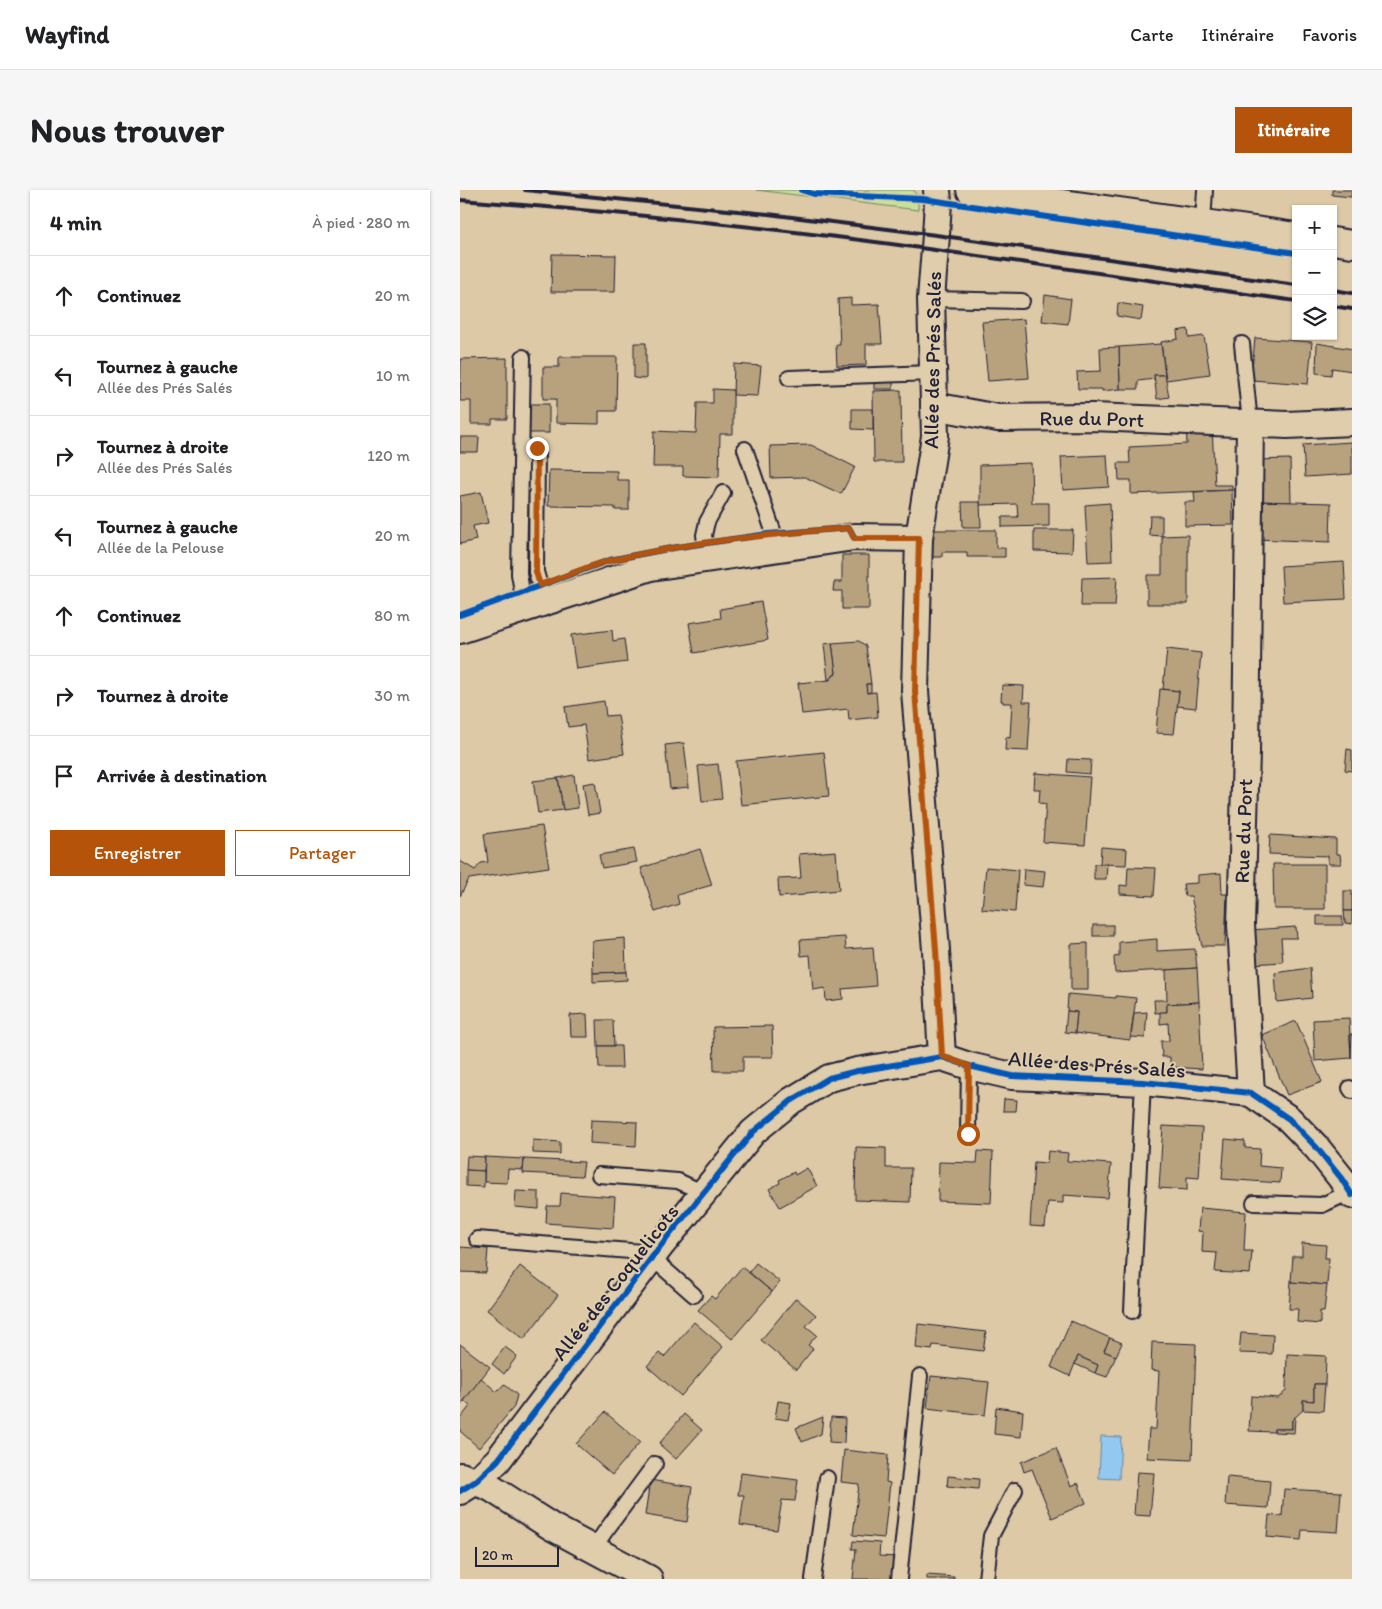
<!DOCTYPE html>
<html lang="fr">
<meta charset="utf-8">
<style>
:root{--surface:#fff;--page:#f6f6f6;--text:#202124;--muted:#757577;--line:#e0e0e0;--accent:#b45309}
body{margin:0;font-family:Itim,sans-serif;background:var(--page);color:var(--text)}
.controls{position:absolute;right:15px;top:15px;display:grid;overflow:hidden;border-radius:0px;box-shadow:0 1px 4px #0004}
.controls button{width:45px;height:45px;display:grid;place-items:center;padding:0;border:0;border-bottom:1px solid var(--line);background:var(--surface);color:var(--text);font:25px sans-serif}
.scale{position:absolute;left:15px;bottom:12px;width:84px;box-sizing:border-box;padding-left:5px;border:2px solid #22223b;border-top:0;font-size:14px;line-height:18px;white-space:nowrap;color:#22223b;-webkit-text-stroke:4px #dfcdab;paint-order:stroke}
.stop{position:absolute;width:15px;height:15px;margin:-11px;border:4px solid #b45309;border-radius:50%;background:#fff}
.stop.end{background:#b45309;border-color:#fff;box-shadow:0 1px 5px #0008}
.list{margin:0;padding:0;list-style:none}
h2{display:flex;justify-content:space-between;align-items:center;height:65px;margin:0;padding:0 20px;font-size:21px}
h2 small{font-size:16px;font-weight:400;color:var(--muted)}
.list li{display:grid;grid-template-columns:32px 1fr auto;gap:15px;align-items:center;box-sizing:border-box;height:80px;padding:0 20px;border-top:1px solid var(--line)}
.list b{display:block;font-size:19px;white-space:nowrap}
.list p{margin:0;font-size:16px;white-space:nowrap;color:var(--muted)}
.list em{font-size:16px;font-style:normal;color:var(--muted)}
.actions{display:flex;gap:10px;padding:15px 20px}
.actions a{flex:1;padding:11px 0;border:1px solid var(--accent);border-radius:0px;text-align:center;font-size:18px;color:var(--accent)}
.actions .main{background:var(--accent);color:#fff}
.icon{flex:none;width:28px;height:28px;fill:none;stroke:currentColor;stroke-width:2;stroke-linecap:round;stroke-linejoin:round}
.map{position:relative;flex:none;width:892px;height:1389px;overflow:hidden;border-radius:0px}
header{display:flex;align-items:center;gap:30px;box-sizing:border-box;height:70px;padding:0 25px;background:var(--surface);border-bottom:1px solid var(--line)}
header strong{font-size:24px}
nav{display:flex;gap:28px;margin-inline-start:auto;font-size:18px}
.intro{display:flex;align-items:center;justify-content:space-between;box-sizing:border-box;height:120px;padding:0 30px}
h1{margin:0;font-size:35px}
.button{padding:12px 22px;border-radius:0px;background:var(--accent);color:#fff;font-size:18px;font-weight:700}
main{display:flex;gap:30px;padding:0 30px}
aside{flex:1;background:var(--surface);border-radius:0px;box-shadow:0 1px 4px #0004}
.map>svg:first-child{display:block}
.green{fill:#c7e198;stroke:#74826a}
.water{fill:#93c9f1;stroke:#6686a8}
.building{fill:#b8a27e;stroke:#22223b}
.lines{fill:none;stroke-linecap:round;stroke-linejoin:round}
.service-casing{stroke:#22223b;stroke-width:18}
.minor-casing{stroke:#22223b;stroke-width:30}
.service{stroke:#dfcdab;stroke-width:14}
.minor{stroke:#dfcdab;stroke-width:26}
.rail{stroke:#22223b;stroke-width:4}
.cycleway-casing{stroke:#dfcdab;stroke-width:9}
.cycleway{stroke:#0057b8;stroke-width:6}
.route{stroke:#b45309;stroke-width:6}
.labels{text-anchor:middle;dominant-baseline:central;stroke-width:4;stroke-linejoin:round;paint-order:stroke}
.street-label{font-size:21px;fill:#22223b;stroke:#dfcdab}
</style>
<header>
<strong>Wayfind</strong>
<nav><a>Carte</a><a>Itinéraire</a><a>Favoris</a></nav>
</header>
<div class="intro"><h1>Nous trouver</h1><a class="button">Itinéraire</a></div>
<main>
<aside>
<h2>4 min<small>À pied · 280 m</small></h2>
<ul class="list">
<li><svg class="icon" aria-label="ahead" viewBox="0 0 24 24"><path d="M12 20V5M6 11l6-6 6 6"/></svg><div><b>Continuez</b></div><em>20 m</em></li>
<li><svg class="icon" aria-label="left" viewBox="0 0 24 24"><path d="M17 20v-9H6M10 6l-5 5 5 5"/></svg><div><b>Tournez à gauche</b><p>Allée des Prés Salés</p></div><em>10 m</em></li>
<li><svg class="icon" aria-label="right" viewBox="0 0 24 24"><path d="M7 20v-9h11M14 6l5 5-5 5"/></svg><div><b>Tournez à droite</b><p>Allée des Prés Salés</p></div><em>120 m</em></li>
<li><svg class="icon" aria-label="left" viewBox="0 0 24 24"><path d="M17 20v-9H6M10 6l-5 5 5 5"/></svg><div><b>Tournez à gauche</b><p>Allée de la Pelouse</p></div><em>20 m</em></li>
<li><svg class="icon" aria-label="ahead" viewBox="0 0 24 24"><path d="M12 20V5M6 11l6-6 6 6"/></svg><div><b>Continuez</b></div><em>80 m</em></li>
<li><svg class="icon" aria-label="right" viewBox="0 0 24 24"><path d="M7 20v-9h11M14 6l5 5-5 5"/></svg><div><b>Tournez à droite</b></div><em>30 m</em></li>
<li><svg class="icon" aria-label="arrive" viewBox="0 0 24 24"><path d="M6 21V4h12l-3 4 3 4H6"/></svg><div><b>Arrivée à destination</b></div></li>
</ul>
<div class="actions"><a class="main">Enregistrer</a><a>Partager</a></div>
</aside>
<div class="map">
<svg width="892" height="1389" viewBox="0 0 892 1389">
<rect width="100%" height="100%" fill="#ddc9a5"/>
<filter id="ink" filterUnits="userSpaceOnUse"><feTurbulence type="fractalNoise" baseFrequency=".02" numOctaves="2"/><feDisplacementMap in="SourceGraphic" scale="10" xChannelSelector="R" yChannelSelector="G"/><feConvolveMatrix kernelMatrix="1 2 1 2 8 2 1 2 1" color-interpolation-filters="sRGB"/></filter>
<g filter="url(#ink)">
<polygon class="green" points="296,0 454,0 458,9 458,20"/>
<polygon class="water" points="641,1246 661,1247 659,1289 639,1288"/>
<g class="building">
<polygon points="872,0 892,0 891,7 872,5"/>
<polygon points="92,64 156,65 155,102 91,102"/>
<polygon points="585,105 611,109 608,134 582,131"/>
<polygon points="391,108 391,115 419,114 422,154 406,154 406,175 377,176 376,155 380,155 378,109"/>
<polygon points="658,113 683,117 681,130 657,126"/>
<polygon points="564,129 569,188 528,191 522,132"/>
<polygon points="728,139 729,148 744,146 750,184 706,190 701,152 718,149 717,141"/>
<polygon points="795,148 852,152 848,194 791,190"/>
<polygon points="174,153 186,153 186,189 174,188"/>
<polygon points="857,153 892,159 892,181 872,178 871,185 856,183"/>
<polygon points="701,154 705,185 694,185 695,189 678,191 678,199 660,199 659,157"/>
<polygon points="659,157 660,199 642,201 642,199 618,199 617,182 641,181 640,158"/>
<polygon points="99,167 157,167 156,221 139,221 139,234 96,233 96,209 83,209 83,177 99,177"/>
<polygon points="47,168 47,229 32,229 32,234 11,234 11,211 0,211 1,169"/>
<polygon points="274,174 301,176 298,206 273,205"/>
<polygon points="694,185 705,185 709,207 697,209"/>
<rect x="414" y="191" width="19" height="8"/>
<polygon points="253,199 273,200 273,244 260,244 259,287 223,286 223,277 193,277 194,241 236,243 237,213 253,213"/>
<polygon points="441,200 442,272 414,272 413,201"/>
<rect x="69" y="214" width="20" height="29"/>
<polygon points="392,219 413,219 413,240 392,239"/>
<polygon points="726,236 752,237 755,295 772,295 772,300 671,304 671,290 659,290 658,273 670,273 669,257 727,254"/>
<polygon points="0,247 19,247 18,262 0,262"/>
<polygon points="892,252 892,284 845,287 843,255"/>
<polygon points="351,255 395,277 381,304 345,287 311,288 310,256"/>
<polygon points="647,265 649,297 603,300 601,267"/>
<polygon points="830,269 831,312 796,311 796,270"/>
<polygon points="571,273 572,313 589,313 589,336 542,337 542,327 558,327 557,314 520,315 520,275"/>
<polygon points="89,280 157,281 157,290 169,290 169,320 155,320 155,317 88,316"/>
<polygon points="772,300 773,335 725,336 725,312 735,312 734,302"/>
<polygon points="21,302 28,333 13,336 16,350 0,354 0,306"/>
<polygon points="796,311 871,313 870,352 795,349"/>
<polygon points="502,312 520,312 521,337 503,337"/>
<polygon points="650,313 652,371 628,372 625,315"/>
<polygon points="690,326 702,326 702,346 689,345"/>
<polygon points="469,340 536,340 536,358 545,358 545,367 507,367 507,362 482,362 482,367 469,367"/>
<polygon points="574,340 613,340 612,362 574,361"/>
<polygon points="728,345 728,414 687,414 687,385 702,385 702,346"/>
<polygon points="382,365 409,365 409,419 382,419 382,401 373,401 374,392 382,392"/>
<polygon points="884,372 886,409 823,412 821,376"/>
<polygon points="657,387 655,416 621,416 622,388"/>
<polygon points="301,412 308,450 234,463 229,433 261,428 260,419"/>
<polygon points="152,440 153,451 164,449 167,472 116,479 111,445"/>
<polygon points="399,451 406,456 411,494 406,494 407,503 416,502 418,527 389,530 388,519 342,524 338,493 370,490 376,483 372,453"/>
<polygon points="372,453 376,483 368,490 364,454"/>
<polygon points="707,459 741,463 736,518 717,516 719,501 703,499"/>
<polygon points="406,494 411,494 411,502 407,503"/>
<polygon points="542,495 564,496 563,512 571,512 568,561 545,560 546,547 550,548 552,513 543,513 543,511 541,511"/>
<polygon points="700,499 719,501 714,544 696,543"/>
<polygon points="144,511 146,526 158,525 164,564 129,569 124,535 108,537 105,517"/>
<polygon points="224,553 229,597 210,599 205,555"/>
<polygon points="887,559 892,560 892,581 885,580"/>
<polygon points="364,562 369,606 281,615 276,571"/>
<polygon points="608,569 631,570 630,584 607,582"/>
<polygon points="258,574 262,609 242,611 238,576"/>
<polygon points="575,583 630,587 625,655 583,652 586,614 579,613 580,599 574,599"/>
<polygon points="114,585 118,618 103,620 98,588"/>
<polygon points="98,588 103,620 78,623 73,591"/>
<polygon points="135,592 140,623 128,625 123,594"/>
<polygon points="82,636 89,677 9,689 0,706 0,671 15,680 21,673 28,672 24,644"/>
<polygon points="810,645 876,649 876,664 880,664 881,674 868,674 868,666 809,664"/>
<polygon points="641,657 667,659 666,675 640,674"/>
<polygon points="174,659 177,672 142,678 139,665"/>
<polygon points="240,659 252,695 217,705 219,714 195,722 181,678"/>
<polygon points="376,661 379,700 345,703 344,705 319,707 318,689 341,688 339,664"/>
<polygon points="634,674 647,674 646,689 634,689"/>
<polygon points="813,674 865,674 865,719 814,719"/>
<polygon points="526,677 558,680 555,722 522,719"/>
<polygon points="668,677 696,678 694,706 660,704 660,695 667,696"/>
<polygon points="564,679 585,681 583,697 563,695"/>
<polygon points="761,683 762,704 767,704 765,756 742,756 731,706 725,706 723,694 738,693 738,685"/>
<rect x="884" y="701" width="8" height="20"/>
<polygon points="884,721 892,721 892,734 885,733"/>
<polygon points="857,726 882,726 883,735 857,735"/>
<rect x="633" y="735" width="20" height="11"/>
<polygon points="836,737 837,748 821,748 823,772 791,774 790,740"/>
<polygon points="385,747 386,759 413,757 416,796 382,799 383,809 366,811 365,798 353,800 350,765 341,766 340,750"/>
<polygon points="165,748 166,782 133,783 132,751"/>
<polygon points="697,749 697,761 735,759 737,778 655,783 654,767 659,766 659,752"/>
<polygon points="628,753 628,800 611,800 611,754"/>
<polygon points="737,778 739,812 707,814 707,822 695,823 694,810 707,810 706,780"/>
<polygon points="850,778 852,808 817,812 815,783"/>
<polygon points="166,782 167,790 133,792 133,783"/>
<polygon points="608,804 656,808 656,806 676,808 670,850 615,843 617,822 607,821"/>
<polygon points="739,812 742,879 710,877 710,867 702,867 701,851 709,851 708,833 700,834 700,822 707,822 707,814"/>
<polygon points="607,821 617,822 615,843 605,842"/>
<polygon points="687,822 685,848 671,847 674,823"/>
<polygon points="127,824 128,847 111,847 110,825"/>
<polygon points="889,828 891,868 855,871 853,830"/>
<polygon points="137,830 153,830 154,856 138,856"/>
<polygon points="836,831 862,892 827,905 802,845"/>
<polygon points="312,836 313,867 283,867 283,881 254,881 253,837"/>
<polygon points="890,844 892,844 891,868"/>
<polygon points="138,856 161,856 162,878 139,878"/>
<polygon points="544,909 557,910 556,921 543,921"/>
<polygon points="131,930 177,932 176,956 130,953"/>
<polygon points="703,936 742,938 739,988 727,987 727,1000 699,998"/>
<polygon points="765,949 785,951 785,958 800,959 799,976 821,978 820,993 762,989"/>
<polygon points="73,950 100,952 100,964 73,963"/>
<polygon points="396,957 426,958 426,978 451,978 450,1012 395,1010"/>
<polygon points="518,961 533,962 531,1013 478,1011 479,972 517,973"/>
<polygon points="588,961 608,963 607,971 651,974 648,1008 603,1005 603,1013 588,1012 585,1037 570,1036 574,972 587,973"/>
<polygon points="7,966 25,967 24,981 6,980"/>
<polygon points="25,967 64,969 63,980 48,979 47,993 24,992"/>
<polygon points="64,969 124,972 122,986 63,983"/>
<polygon points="347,978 357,996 320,1017 309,999 320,993 319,990 334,982 335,985"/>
<polygon points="6,980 24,981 24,997 6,996"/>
<polygon points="56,1001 79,1002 79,1019 55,1017"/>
<polygon points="101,1003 155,1007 153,1038 86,1033 87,1016 100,1016"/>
<polygon points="740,1018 786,1022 784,1061 792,1061 790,1084 755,1082 757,1063 742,1062 743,1042 738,1041"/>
<polygon points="842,1053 866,1055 865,1068 869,1068 867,1095 831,1092 833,1066 842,1066"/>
<polygon points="0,1057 28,1059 26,1083 0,1082"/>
<polygon points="296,1073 320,1092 312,1102 289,1082"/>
<polygon points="60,1076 98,1105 64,1149 27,1120"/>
<polygon points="282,1077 312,1102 272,1149 238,1120 251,1106 255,1109"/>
<polygon points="831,1092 867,1095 864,1122 860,1121 860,1134 837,1132 838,1119 829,1119"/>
<polygon points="336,1108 356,1125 346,1136 357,1145 348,1155 353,1159 336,1180 301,1150"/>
<polygon points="611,1131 650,1148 644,1161 656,1166 647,1187 635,1183 638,1175 618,1166 610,1186 591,1177"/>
<polygon points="234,1132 263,1157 221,1206 187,1176 199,1163 204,1167"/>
<polygon points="458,1134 526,1142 523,1161 473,1155 472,1160 456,1158"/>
<polygon points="781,1143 813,1145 812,1164 779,1163"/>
<polygon points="650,1148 662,1153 656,1166 644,1161"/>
<polygon points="692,1152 736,1154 732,1270 687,1268 689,1239 696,1239 699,1181 691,1180"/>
<polygon points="0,1154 30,1177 0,1216"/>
<polygon points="45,1157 57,1166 44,1184 32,1174"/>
<polygon points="827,1164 866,1166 865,1194 854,1194 854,1211 843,1210 843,1220 832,1230 832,1239 814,1239 814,1242 789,1241 791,1206 818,1208 826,1201"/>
<polygon points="618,1166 638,1175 635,1183 615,1174"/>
<polygon points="471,1186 529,1192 525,1225 467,1218"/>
<polygon points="21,1188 37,1202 44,1194 57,1205 54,1217 19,1258 0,1241 0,1229 10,1216 4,1211"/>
<polygon points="854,1194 865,1194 863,1221 843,1220 843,1210 854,1211"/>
<polygon points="318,1211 331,1213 328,1230 315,1228"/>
<polygon points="536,1217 563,1221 561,1247 534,1244"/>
<polygon points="145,1222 180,1252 152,1285 116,1254"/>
<polygon points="224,1224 242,1240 216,1269 199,1254"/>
<polygon points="363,1227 361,1244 342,1252 336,1238"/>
<polygon points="371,1227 385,1228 384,1253 369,1252"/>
<polygon points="835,1227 834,1243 814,1242 814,1239 832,1239 832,1230"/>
<polygon points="596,1258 611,1296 618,1293 626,1313 592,1328 572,1279 564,1282 561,1272"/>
<polygon points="384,1260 428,1265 426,1292 430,1293 424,1348 393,1345 399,1294 381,1292"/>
<polygon points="677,1282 694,1283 690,1326 674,1325"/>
<polygon points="281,1283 338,1290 335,1311 322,1310 317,1340 280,1335 284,1305 278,1305"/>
<polygon points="488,1286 519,1289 518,1299 487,1296"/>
<polygon points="767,1287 810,1291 808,1318 765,1315"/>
<polygon points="190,1290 232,1297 227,1332 185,1325"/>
<polygon points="824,1299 881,1302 878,1342 842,1340 841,1350 807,1347 809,1325 822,1326"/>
<polygon points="393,1351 420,1353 419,1366 436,1367 434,1389 393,1389 396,1359 392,1359"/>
<polygon points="467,1385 494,1387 494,1389 467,1389"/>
</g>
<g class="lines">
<g class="service-casing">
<g id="service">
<polyline points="743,33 745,0"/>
<polyline points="471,109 562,111"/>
<polyline points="782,154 790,233"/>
<polyline points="63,167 59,384 65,419"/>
<polyline points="329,188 473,183"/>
<polyline points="77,258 76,382 85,412"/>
<polyline points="285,259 319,358"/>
<polyline points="247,369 244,345 247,332 263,303"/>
<polyline points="890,898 892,901"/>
<polyline points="508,944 509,876"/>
<polyline points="139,985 218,991 244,1003"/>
<polyline points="794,1013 862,1015 890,1002"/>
<polyline points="17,1049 196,1063"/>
<polyline points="192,1068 234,1105"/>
<polyline points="672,1121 683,892"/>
<polyline points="134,1359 144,1343 195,1274"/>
<polyline points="353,1389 367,1288"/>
<polyline points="439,1389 460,1186"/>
<polyline points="526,1389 531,1346 555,1300"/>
</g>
</g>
<g class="minor-casing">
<g id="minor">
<polyline points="477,0 478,12 476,45 471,109 475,246 459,348 455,501 476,760 482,867"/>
<polyline points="510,0 836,46"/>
<polyline points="873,51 892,54"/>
<path id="s1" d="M474,216L538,228L633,227L827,235L892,232"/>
<polyline points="790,233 786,562 781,735 791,903"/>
<polyline points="0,440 191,377 394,347 459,348"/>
<polyline points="1,1286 31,1298 92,1337 189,1389"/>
<polyline points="0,1301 16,1291 38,1270 202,1054 293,942 331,911 369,888 397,881 482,867 509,876 552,886 683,892 791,903 829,929 857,958 881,988 892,1005"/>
</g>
</g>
<use href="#service" class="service"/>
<use href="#minor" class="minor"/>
<g class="rail">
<polyline points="65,0 308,24 476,45 836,95"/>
<path d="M0,10C159,22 318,38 475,60C596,76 716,94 836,111"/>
<polyline points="873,100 892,103"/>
<polyline points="873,116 892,119"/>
</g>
<g class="cycleway-casing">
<g id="cycleway">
<polyline points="341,0 354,4 463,9 836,63"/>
<polyline points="0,425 150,370 212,358 308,344 389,338 394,347"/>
<polyline points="0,1301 16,1291 38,1270 202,1054 293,942 331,911 369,888 397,881 482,867 509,876 552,886 683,892 791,903 829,929 857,958 881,988 892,1005"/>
</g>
</g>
<use href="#cycleway" class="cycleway"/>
</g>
</g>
<g class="lines" filter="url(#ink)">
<path class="route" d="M77,258L76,382L80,395C104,387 128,376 152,370C230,352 310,344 389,338L394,348H459L455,501L476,760L482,866L509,876L508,944"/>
</g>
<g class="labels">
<g class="street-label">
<text transform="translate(472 170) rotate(-89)">Allée des Prés Salés</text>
<text stroke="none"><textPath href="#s1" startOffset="159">Rue du Port</textPath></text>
<text transform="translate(783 641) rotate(-88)">Rue du Port</text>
<text transform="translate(637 874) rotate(4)">Allée des Prés Salés</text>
<text transform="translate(155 1092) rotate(-52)">Allée des Coquelicots</text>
</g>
</g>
</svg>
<div class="controls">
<button>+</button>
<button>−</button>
<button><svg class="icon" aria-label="layers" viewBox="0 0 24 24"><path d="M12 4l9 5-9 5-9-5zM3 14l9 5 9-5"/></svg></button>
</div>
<div class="scale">20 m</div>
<div class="stop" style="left:508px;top:944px"></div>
<div class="stop end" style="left:77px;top:258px"></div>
</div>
</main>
